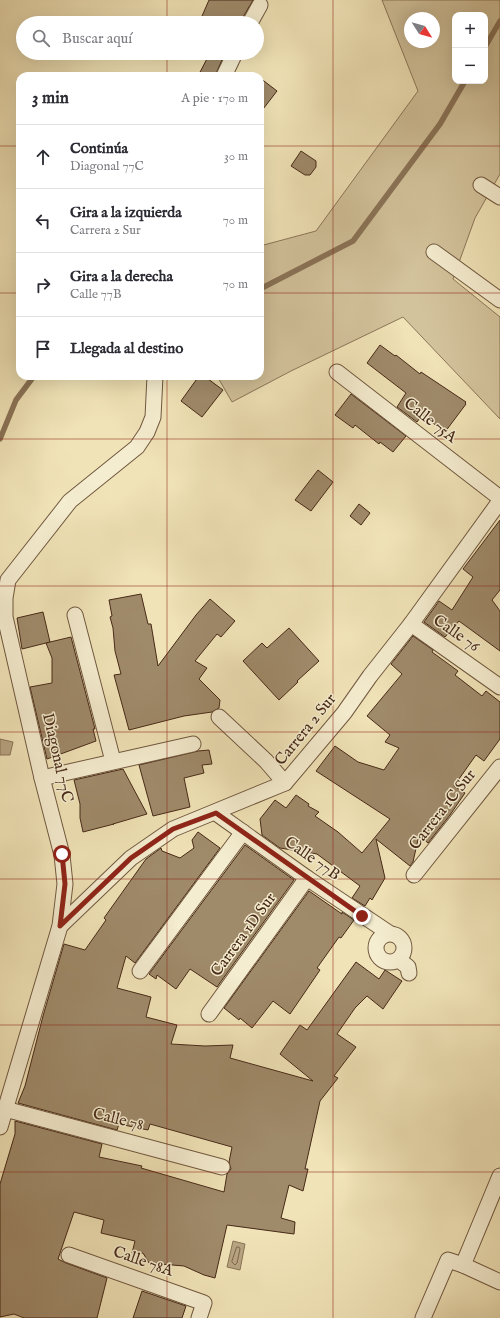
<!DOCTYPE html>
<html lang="es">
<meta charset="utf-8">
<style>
:root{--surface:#fff;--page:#f7f7f7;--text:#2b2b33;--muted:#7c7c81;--line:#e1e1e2}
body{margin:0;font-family:"IM FELL English",serif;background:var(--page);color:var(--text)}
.controls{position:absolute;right:12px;top:12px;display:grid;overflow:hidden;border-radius:8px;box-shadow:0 4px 16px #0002}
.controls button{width:36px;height:36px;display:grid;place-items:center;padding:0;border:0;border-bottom:1px solid var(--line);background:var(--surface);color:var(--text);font:20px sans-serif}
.compass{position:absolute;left:404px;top:12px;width:36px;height:36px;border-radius:50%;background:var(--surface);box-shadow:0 4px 16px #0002;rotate:127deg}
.stop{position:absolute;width:12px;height:12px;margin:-9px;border:3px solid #8f2418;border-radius:50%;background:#fff}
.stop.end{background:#8f2418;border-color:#fff;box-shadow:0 1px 4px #0008}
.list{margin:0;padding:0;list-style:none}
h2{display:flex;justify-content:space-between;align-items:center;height:52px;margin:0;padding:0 16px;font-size:17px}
h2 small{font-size:13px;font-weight:400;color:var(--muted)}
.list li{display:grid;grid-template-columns:26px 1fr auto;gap:12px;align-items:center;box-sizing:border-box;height:64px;padding:0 16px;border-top:1px solid var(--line)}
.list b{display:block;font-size:15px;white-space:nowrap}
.list p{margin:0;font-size:13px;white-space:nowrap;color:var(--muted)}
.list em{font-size:13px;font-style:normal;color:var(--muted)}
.icon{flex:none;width:22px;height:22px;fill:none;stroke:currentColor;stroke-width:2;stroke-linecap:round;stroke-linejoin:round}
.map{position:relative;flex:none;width:500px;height:1318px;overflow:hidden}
.search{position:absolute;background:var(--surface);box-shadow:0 4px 16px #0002;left:16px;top:16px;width:248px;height:44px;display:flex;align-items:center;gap:10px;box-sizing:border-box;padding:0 14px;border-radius:22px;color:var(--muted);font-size:15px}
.panel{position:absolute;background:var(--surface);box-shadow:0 4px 16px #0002;left:16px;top:72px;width:248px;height:308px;border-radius:12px}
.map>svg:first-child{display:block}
.green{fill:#d3c39c;stroke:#8d765a;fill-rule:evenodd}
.water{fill:#b7a481;stroke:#8a7357}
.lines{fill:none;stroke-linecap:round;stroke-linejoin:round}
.shore{stroke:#7f664c;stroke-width:1}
.stream{stroke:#8a7357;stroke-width:5.5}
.building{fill:#9f8a6a;stroke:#472917}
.street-casing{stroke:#71583f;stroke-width:17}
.street{stroke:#f5edd0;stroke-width:15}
.route{stroke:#8f2418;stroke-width:5}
.grid{fill:none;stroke:#8f2418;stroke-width:1;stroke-opacity:0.55}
.labels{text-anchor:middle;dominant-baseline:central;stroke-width:3;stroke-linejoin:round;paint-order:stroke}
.street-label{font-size:16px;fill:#472917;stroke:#f5edd0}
</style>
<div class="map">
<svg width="500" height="1318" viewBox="0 0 500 1318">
<rect width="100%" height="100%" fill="#f0e3b7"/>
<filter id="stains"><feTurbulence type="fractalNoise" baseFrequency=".005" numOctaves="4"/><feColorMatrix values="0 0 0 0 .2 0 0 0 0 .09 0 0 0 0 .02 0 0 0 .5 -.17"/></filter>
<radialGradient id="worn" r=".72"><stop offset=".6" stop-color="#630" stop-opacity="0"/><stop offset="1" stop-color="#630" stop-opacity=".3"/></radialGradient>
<path class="green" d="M382,0H500V174L475,218L453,279L500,317V419L403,317L291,371L232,402L217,376H260V246L316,231L418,91ZM455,15H485V81H455ZM410,18H434V42H410Z"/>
<g class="water">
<polygon points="0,739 13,742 10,755 0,755"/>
<polygon points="233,1241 245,1244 240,1270 227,1267"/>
</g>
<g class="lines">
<polygon class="shore" points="237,1247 239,1247 240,1249 237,1263 235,1265 232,1262"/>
<g class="stream">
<polyline points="485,47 500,21"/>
<polyline points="260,289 353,241 440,124 465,81"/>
<polyline points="0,439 16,400 34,376"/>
</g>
</g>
<g class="building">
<polygon points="209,0 253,0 242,19 241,23 199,23"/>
<polygon points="210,53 225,53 215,76 198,76"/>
<polygon points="260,78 277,91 260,113"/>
<polygon points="301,151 316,161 316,167 310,175 305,175 291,166"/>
<polygon points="380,345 395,356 396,355 420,374 421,372 466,402 465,403 466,404 445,432 422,415 417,422 397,407 406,393 367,363"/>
<polygon points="199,376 204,376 223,390 202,417 181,401"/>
<polygon points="351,394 406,436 393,452 380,442 379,444 355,425 353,428 335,415"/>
<polygon points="318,470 333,482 311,511 295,500"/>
<polygon points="359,504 370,513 361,525 350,516"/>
<polygon points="500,520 500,590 492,600 500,611 500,651 459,621 445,637 424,622 439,601 452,610 473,577 463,569"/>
<polygon points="141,594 148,624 151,624 158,666 196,615 210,599 235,621 221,637 217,634 195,661 207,668 199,679 220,700 219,708 212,712 184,716 129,730 114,675 121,674 115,651 113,628 110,617 112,616 109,600"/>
<polygon points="43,612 50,642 22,649 17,618"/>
<polygon points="289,628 319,661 297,681 298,682 279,700 243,661 262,643 267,648"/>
<polygon points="413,636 433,650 432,652 458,671 455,675 482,696 486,691 500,702 500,739 484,761 476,755 454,786 465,793 450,815 428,843 419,835 413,862 410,866 376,839 385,878 372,900 370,898 365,906 352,898 360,886 317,854 280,848 262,835 260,819 275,800 286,808 296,795 309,804 308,806 319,812 315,816 338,832 362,853 390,819 316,771 335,746 358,762 384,770 399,748 385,742 390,735 367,716 402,674 391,664"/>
<polygon points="71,637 95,729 93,729 96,741 47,759 30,687 52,683 52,658 46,643"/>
<polygon points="209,750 212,764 202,765 204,773 184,778 190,807 153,816 139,765 198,751"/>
<polygon points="123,769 147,814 113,824 114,824 83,832 80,818 80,804 74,780"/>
<polygon points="198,832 220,848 135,963 126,956 117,988 151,997 146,1017 177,1025 171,1044 205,1046 233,1045 230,1058 313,1081 280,1054 300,1025 307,1030 356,962 379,979 385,970 402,981 383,1009 367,996 355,1008 337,1034 356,1047 334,1076 338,1078 320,1101 305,1169 308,1169 303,1191 289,1185 281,1218 295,1222 294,1234 227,1225 215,1278 204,1275 184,1266 149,1263 143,1253 132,1253 135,1241 101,1233 104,1220 74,1212 58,1259 66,1263 107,1278 97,1318 24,1318 14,1314 0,1317 0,1184 15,1134 15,1121 102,1144 99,1157 142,1166 141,1168 224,1192 227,1174 231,1169 229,1162 232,1147 150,1124 148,1130 119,1124 117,1130 18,1103 25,1086 43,1016 64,944 85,950 106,920 104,918 146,859 161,848 162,851 180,858 194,848 192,840"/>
<polygon points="245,845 294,880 217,987 190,969 176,989 157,975 156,979 149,974"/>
<polygon points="309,891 342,914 342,912 354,920 341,938 339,937 317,968 320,970 290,1014 273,1001 252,1028 240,1018 239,1020 224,1008"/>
<polygon points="142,1291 186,1306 182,1318 133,1318"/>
</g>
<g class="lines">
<g class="street-casing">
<g id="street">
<polyline points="250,23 260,5"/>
<polyline points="224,76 235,53"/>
<polyline points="481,185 500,197"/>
<polyline points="434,252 500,300"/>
<polyline points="337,372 500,498"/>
<polyline points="75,615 113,761"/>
<polyline points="411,624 500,687"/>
<polyline points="219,717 266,761 285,783"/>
<polyline points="42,778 193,744"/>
<polyline points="216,813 307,878 389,933"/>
<polyline points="414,875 500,767"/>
<polyline points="60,926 131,858 173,829 285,783 344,713 370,676 411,624 500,501"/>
<circle cx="390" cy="948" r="14"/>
<polyline points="399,960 408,967 409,973"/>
<polyline points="140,971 243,832"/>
<polyline points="209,1014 307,878"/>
<polyline points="5,1109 222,1167"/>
<polyline points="0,1127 60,926 65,884 62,855 42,778 5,617 5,598 8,580 70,501 137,447 147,432 153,417 155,376"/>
<polyline points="69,1255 204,1303 199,1318"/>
<polyline points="463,1265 500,1176"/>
<polyline points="423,1318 448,1260 463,1265 500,1282"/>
</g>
</g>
<use href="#street" class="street"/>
</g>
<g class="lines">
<polyline class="route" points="62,854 65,884 60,926 131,858 173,829 216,813 362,916"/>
</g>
<path class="grid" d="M167,0V23M333,0V1318M167,53V76M0,146H20M260,146H500M0,293H20M260,293H500M167,376V1318M0,439H500M0,586H500M0,732H500M0,879H500M0,1025H500M0,1172H500"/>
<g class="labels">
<g class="street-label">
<text transform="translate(430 421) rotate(38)">Calle 75A</text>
<text transform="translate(456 634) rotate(35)">Calle 76</text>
<text transform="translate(306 730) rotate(-51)">Carrera 2 Sur</text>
<text transform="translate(57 758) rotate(77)">Diagonal 77C</text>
<text transform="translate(443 810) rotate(-52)">Carrera 1C Sur</text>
<text transform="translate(312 859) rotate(35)">Calle 77B</text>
<text transform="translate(244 935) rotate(-54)">Carrera 1D Sur</text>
<text transform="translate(118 1120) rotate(14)">Calle 78</text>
<text transform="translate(143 1262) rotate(19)">Calle 78A</text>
</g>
</g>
<rect width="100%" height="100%" filter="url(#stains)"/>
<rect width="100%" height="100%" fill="url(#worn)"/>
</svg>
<div class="controls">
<button>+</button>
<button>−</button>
</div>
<svg class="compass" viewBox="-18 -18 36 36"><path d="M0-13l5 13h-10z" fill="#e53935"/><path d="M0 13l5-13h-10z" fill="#7c7c81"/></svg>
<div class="stop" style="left:62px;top:854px"></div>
<div class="stop end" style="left:362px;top:916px"></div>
<div class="search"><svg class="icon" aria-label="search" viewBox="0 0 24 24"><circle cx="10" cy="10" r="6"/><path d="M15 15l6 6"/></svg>Buscar aquí</div>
<section class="panel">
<h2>3 min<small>A pie · 170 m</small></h2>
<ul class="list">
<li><svg class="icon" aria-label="ahead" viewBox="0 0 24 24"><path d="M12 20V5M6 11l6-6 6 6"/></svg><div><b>Continúa</b><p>Diagonal 77C</p></div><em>30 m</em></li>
<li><svg class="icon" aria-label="left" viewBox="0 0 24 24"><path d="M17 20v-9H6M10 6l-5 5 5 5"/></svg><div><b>Gira a la izquierda</b><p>Carrera 2 Sur</p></div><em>70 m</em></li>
<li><svg class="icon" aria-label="right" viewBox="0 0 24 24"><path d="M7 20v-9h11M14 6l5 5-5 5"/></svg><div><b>Gira a la derecha</b><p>Calle 77B</p></div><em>70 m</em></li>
<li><svg class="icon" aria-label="arrive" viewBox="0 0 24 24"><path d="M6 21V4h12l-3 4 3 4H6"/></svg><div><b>Llegada al destino</b></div></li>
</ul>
</section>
</div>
